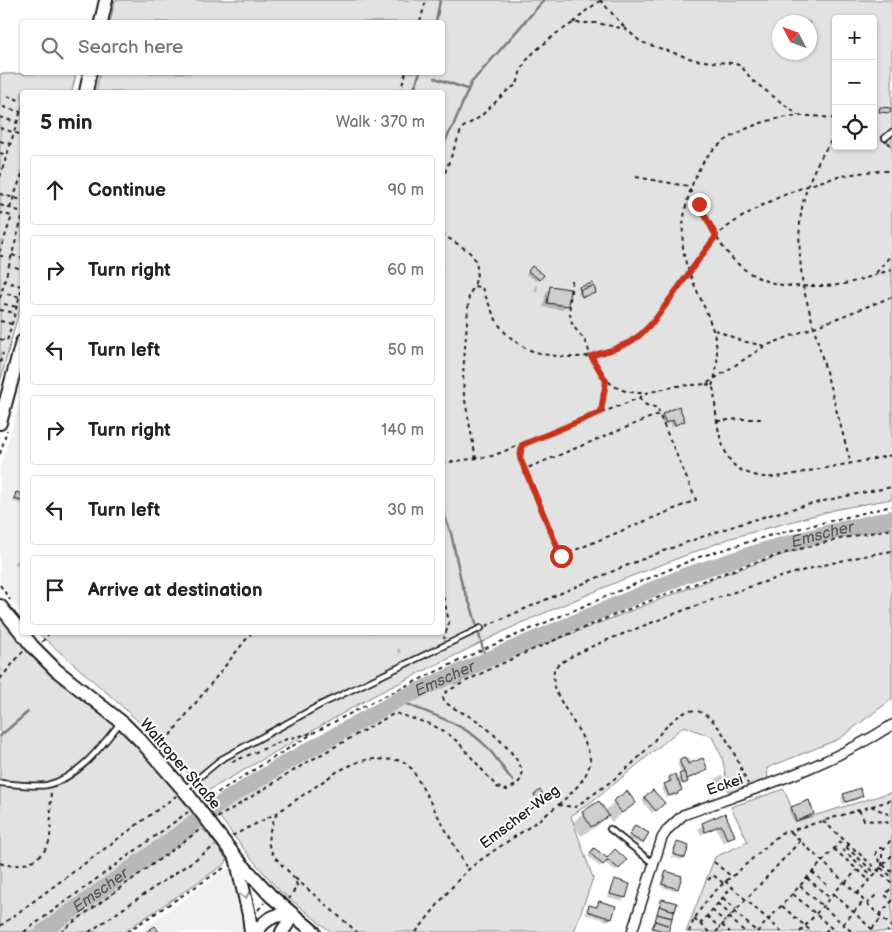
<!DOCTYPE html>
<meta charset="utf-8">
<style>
:root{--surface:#fff;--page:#f2f2f2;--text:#222;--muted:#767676;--line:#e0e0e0}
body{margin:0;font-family:"Balsamiq Sans",sans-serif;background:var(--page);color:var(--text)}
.controls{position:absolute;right:15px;top:15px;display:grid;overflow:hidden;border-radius:5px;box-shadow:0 1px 4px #0004}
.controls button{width:45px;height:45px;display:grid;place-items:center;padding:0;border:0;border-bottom:1px solid var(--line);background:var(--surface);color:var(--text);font:25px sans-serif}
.compass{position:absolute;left:772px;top:15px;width:45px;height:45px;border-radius:50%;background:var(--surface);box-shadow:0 1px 4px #0004;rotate:311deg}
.stop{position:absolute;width:15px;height:15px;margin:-11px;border:4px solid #c8321e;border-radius:50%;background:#fff}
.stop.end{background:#c8321e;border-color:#fff;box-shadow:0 1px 5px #0008}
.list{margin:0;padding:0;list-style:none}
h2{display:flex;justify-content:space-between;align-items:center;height:65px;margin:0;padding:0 20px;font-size:21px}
h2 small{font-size:16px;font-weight:400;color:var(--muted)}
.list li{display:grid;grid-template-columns:32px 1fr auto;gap:15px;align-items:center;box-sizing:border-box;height:70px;margin:0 10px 10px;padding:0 10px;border:1px solid var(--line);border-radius:5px}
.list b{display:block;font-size:19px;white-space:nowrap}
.list em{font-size:16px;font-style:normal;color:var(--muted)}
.icon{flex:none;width:28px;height:28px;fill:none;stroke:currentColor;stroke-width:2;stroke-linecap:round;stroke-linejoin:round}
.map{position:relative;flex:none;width:892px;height:932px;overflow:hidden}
.search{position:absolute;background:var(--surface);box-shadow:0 1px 4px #0004;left:20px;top:20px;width:425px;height:55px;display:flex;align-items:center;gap:12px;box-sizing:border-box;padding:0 18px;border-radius:5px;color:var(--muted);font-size:19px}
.panel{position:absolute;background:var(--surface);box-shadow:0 1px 4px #0004;left:20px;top:90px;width:425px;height:545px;border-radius:5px}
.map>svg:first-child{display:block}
.built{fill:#f0f0f0}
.green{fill:#e2e2e2;stroke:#7f7f7f;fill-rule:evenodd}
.shadow{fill:#0003}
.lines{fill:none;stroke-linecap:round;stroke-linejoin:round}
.stream{stroke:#7a7a7a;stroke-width:2.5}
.river{stroke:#b8b8b8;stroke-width:16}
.building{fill:#cecece;stroke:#1c1c1c}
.lane-casing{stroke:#1c1c1c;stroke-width:8}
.street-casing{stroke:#1c1c1c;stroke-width:12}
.secondary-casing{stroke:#1c1c1c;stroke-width:16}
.path{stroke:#1c1c1c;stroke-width:2;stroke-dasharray:4 4;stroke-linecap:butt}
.lane{stroke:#fff;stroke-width:4.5}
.street{stroke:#fff;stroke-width:9}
.secondary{stroke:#fff;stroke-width:12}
.secondary-bridge-casing{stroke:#1c1c1c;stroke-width:16;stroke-linecap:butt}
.secondary-bridge{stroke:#fff;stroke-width:12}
.oneway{stroke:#999}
.route{stroke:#c8321e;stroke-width:6}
.labels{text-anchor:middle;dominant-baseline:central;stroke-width:4;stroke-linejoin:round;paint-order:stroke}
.street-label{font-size:15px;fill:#1c1c1c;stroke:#fff}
.water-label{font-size:16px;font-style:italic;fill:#5a5a5a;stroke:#fff}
</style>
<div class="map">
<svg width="892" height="932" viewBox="0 0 892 932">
<rect width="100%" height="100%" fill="#fff"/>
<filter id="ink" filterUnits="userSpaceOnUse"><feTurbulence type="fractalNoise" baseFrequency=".02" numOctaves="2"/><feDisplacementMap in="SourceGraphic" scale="10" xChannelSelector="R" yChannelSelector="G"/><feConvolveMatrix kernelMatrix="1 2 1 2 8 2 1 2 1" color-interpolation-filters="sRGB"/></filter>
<g filter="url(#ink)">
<g class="built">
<polygon points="22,393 22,615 0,582 0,469"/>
<polygon points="230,867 239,906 242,932 138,932"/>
</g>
<g class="green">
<path d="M115,0H892V499L838,509L731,538L624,579L521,623L373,696L204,793C157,732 96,684 38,633L442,632V92H96L100,73L442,72V22H110ZM836,19H873V146H836ZM780,22H810V52H780Z"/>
<polygon points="76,73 72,92 22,92 22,300 0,382 0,74"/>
<polygon points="892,527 892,699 839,739 767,768 768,782 730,797 722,757 712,737 684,726 602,794 571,816 593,878 574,932 331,932 279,890 250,857 215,811 389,709 449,680 456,684 486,667 728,573 823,541"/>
<polygon points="0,606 22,635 124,724 204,816 43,932 0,932"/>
<polygon points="784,789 797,821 892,792 892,932 686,932 715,857 748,842 731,807"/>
<polygon points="202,829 208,834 227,860 225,864 124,932 60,932 193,834"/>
</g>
<g class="shadow">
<polygon points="529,270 539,279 537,281 526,274"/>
<polygon points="536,285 538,286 537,291 534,292"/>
<polygon points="550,288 566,305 562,310 543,307 546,292"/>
<polygon points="580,288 595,293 578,296"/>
<polygon points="663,415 684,420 672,427 670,422 663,425 660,418"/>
<polygon points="17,494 22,496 22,504 12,501"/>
<polygon points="22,556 22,569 14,563"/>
<polygon points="399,648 401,652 399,654 397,650"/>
<polygon points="689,758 691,762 687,765 706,770 703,773 686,780 686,782 678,786 680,790 673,797 670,796 666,798 662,788 668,784 667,780 669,778 674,776 676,779 682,775 677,764"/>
<polygon points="722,775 724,779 718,784 715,779"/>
<polygon points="653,791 664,803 652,813 642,801"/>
<polygon points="844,795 862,796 859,799 843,804 841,798"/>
<polygon points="614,802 634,803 612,822 607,816 597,826 581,836 573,823 582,813 599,803 604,812"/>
<polygon points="791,808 813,814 810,817 794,823 789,811"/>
<polygon points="725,815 733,835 729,840 723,843 716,828 701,835 698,829 702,825"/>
<polygon points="632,830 642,842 640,845 628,838"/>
<polygon points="677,844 684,857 681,860 671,857 674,846"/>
<polygon points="594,849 607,860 625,860 615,871 604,862 600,867 588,856"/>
<polygon points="666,872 676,888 674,891 660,886 663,875"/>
<polygon points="615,881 629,885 625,898 622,901 608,897 612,884"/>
<polygon points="662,900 676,904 667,932 652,929"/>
<polygon points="600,903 611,918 608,921 585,914 590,906 596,908"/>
<polygon points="600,929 609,932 597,932"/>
</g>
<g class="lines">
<g class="stream">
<polyline points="436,22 440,0"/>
<polyline points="435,78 467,89"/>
<polyline points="413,92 420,72"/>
<polyline points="442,147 453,126 471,83 544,0"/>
<polyline points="442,509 451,533 462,585 472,609 486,660"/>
<path d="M398,700C428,714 463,722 487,747C496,757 504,770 513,781"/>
<polyline points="0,736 28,712"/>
</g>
<path class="river" id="s1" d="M43,932L227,799L282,765L398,700L486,660L686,575L764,550L834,531L892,518"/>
</g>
<g class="building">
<polygon points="880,107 891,108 890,113 879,112"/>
<polygon points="532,266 544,275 540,280 528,271"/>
<polygon points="593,283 594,286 580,290 579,287"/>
<polygon points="550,286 570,289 568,306 547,303"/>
<polygon points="594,286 596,293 582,297 580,290"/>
<polygon points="679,406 685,421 675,425 673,420 666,423 662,414"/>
<polygon points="16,492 22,494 22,501 14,499"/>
<polygon points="685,758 688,764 703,758 708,770 687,779 679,760"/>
<polygon points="684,772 688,782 683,784 679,774"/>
<polygon points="675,774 682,790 678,792 677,795 674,794 669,796 664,784 671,781 669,777"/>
<polygon points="860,788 863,796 846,802 843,794"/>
<polygon points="540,790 545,797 539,802 534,795"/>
<polygon points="653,790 665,803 656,811 644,797"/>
<polygon points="627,791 636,803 622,813 613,801"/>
<polygon points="809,800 814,814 796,821 791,807"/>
<polygon points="599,801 609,816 591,827 582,812"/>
<polygon points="725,813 735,836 727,839 721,825 705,832 702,823"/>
<polygon points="635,825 649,833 643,843 629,835"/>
<polygon points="677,842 689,846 685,858 673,854"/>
<polygon points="594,848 607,858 615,849 627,860 619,869 608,860 603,865 590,853"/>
<polygon points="666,871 682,876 678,889 662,884"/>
<polygon points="615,879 630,884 626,898 610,894"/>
<polygon points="662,899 677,903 675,911 659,906"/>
<polygon points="599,901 616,906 612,919 587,911 589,905 597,907"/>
<polygon points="659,906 675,911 672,918 657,914"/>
<polygon points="657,914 672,918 670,926 655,921"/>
<polygon points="655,921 670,926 668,932 652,928"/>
<polygon points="155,926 159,932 146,932"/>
</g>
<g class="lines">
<g class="lane-casing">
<g id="lane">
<polyline points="885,138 892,132"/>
<path d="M0,783C12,784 36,787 47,785C78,778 101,747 120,723"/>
<polyline points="185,789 220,760 320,705 481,628"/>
<polyline points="610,829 654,864"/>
</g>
</g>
<g class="street-casing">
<path id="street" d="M632,932L662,838L668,829L683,815C754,789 827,767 892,725"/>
</g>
<g class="secondary-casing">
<g id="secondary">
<polyline points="101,22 106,0"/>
<polyline points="86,92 90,72"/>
<polyline points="0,423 22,342"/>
<polyline points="0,606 33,647 56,670 124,724 140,740 189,796"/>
<polyline points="217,833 237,859 271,896 314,932"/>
<polyline points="237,862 249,915 251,932"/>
<path d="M257,932C265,918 278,913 293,915"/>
<polyline points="282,932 293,915"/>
</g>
</g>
<g class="path">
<polyline points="600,0 626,29"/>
<polyline points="420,22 426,0"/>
<polyline points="573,23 587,10 600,1"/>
<polyline points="27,92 28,92"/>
<polyline points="400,92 406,72"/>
<polyline points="7,96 22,101"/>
<polyline points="3,107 21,112"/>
<polyline points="0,117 18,123"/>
<polyline points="0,128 22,135"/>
<polyline points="873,130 880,134"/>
<path d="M836,134C798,187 795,223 803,287L851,464"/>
<polyline points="0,141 10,144"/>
<polyline points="888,142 892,148"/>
<polyline points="0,153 7,155"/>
<polyline points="0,177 22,107"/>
<path d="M636,177L687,186C691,193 696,199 700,205C706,215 710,226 716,236C737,273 768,289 810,286C824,286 839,286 852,282C866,279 878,273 892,270"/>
<polyline points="442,180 462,128 480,117 509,89 517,85 520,73 526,61 534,52 557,33 573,23 597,23 626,29 641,42 695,60 712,62 733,63 741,66 753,81 798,115"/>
<polyline points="0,194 22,200"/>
<polyline points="0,205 22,212"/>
<polyline points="10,208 22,174"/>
<polyline points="0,214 0,213 12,216 0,251"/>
<path d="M442,233L445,236C468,251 484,255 474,286"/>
<polyline points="12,255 22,258"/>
<polyline points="0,256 3,256"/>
<polyline points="15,267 22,269"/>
<polyline points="876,273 892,254"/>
<path d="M572,281C571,294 568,307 571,320C573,328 579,333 584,339C587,343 588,349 590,354C602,380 615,394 646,393"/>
<polyline points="10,283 22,286"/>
<polyline points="7,294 20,297"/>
<polyline points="0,298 22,218"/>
<polyline points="4,304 17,307"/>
<polyline points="0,310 15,313"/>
<polyline points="0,321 12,324"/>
<polyline points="715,330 742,341 765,346"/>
<polyline points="0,339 7,341 22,288"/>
<polyline points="0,363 3,353"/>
<path d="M706,384L712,386L714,391C716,414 717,444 733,464C739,471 754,476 764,477C779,478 794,474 809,471C837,466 865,461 892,455"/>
<path d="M712,386C729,339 700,306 686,263C676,230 689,172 714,149C721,143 729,138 736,134C767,117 801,112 836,119"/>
<polyline points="639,398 646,405 658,408 659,413"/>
<polyline points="601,412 602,395 606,381"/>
<polyline points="717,421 740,419 762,419"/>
<polyline points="522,445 520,458 525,469 561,556 696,500 659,414 525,469"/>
<polyline points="0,454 7,430"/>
<path d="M476,459L464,395L463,375L469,295L474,286L482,288C490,305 495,325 510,337C516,342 525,349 533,351C563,361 605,359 632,341C640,336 648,328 654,321C672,300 686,275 703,253C707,247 712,240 717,235C760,199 836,169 892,171"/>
<polyline points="442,463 492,456 639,398 646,393 677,386 706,384 765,346 892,297"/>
<polyline points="0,585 10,600"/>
<polyline points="442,590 449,622 444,639"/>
<path d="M486,626C588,581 691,535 799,507C830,499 861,493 892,487"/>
<polyline points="42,642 50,632"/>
<polyline points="0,679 24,650"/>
<polyline points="160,748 252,632"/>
<polyline points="232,762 287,739 312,733"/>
<polyline points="204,801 315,732 372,702 484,649 628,587 699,557 768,536 892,506"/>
<path d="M558,805L575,807C598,791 622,775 641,755C655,741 665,724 682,714C687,711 694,709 700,712C723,721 738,763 748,784"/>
<polyline points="871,806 892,816"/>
<polyline points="859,810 864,820 886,822 892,825"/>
<path d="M277,813C264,841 265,848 286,869C292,875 295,878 297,886L289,899"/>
<path d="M217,818L306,763L395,713L430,724L446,732L459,743L497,787L507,790C513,787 522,782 522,774C523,759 490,730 478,721C467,714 454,710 444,701L443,697L446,692C498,663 553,641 607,618C682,588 757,558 836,540C855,535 873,533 892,529"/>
<polyline points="823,821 892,883"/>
<polyline points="791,832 892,927 887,932"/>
<polyline points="232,836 277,813 338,771 360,761 374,759 397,760 404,762 412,769 468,870"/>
<polyline points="850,844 843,850 873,876"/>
<polyline points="846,847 875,873"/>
<polyline points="834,849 869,880"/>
<polyline points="714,862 732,877"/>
<polyline points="880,862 876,856 876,852 880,848 883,848"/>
<path d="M0,863C17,870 43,861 49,842C52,831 50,803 51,791"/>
<polyline points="883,865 892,872"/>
<polyline points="882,866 882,852 892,838"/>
<polyline points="881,868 892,877"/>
<polyline points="812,872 827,885"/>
<polyline points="295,878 357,932"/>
<polyline points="807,878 830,898"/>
<polyline points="708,880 713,875 723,883"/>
<polyline points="725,881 782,932"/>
<polyline points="845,883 857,870"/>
<polyline points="800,886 852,932"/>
<polyline points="793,894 836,932"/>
<polyline points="834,894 875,932"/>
<polyline points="857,894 892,855"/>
<polyline points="723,898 736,909"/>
<polyline points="718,904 731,915"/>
<polyline points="867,904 878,893"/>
<polyline points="782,906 812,932"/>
<polyline points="258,910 264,903"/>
<polyline points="712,910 725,922"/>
<polyline points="734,911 757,932"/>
<polyline points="879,915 892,901 885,895 892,887"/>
<polyline points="707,916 720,928"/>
<polyline points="729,917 745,932"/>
<polyline points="694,919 709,932"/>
<polyline points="700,924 732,887"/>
<polyline points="843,924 863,902"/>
<polyline points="722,925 730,932"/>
<polyline points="0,926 176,796"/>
<polyline points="872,929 882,917"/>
<polyline points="24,932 188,812"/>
<polyline points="60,932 201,829"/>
<polyline points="89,932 215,846"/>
<polyline points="127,932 227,866"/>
<path d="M416,932C432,913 450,887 468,870C494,846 591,797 590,759C589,741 561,706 554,687C553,681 554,674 554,668C577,650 606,641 633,630C716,597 803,565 892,551"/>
<path d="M689,932C695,912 716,887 733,876L781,833L787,831L791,832L796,829L892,800"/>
<polyline points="716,932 800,841"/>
<polyline points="757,932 843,839"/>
<polyline points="800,932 843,883"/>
<polyline points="825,932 830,927"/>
</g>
<use href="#lane" class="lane"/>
<use href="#street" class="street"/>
<use href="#secondary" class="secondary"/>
<g class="secondary-bridge-casing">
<polyline id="secondary-bridge" points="189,796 217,833"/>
</g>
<use href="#secondary-bridge" class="secondary-bridge"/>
</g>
<defs><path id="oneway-chevron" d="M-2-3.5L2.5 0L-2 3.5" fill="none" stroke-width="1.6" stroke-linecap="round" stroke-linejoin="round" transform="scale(1.25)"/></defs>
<use class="oneway" href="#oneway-chevron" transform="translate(245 896) rotate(78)"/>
</g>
<g class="lines" filter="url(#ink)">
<polyline class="route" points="561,556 520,458 522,445 601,412 606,381 591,356 614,349 630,342 640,335 654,321 716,236 699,204"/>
</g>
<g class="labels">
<g class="street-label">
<text transform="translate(180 764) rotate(49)">Waltroper Straße</text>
<text transform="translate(725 785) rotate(-19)">Eckei</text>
<text transform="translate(520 817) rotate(-37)">Emscher-Weg</text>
</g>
<g class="water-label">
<text stroke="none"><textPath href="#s1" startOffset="881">Emscher</textPath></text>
<text stroke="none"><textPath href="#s1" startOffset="476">Emscher</textPath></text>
<text stroke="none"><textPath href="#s1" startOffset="71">Emscher</textPath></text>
</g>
</g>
</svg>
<div class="controls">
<button>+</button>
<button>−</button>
<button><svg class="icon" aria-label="locate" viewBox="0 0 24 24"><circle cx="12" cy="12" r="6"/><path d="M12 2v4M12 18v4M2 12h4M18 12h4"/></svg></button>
</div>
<svg class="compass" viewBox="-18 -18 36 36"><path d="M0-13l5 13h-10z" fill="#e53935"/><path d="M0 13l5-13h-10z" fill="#767676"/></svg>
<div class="stop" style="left:561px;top:556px"></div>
<div class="stop end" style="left:699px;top:204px"></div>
<div class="search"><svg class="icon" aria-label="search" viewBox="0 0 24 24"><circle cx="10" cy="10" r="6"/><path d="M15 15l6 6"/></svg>Search here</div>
<section class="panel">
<h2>5 min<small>Walk · 370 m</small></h2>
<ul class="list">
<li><svg class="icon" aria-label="ahead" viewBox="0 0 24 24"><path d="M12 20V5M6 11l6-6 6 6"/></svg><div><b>Continue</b></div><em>90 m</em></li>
<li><svg class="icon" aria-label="right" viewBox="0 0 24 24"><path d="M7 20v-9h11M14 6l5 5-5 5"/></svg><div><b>Turn right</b></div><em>60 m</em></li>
<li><svg class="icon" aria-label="left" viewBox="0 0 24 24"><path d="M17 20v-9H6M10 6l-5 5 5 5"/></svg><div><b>Turn left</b></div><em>50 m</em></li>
<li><svg class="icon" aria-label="right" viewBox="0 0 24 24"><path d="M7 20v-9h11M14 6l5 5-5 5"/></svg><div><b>Turn right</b></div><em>140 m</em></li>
<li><svg class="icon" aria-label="left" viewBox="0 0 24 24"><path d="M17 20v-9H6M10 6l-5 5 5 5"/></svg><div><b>Turn left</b></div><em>30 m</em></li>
<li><svg class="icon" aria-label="arrive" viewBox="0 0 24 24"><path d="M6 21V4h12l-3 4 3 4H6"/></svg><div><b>Arrive at destination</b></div></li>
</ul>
</section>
</div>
